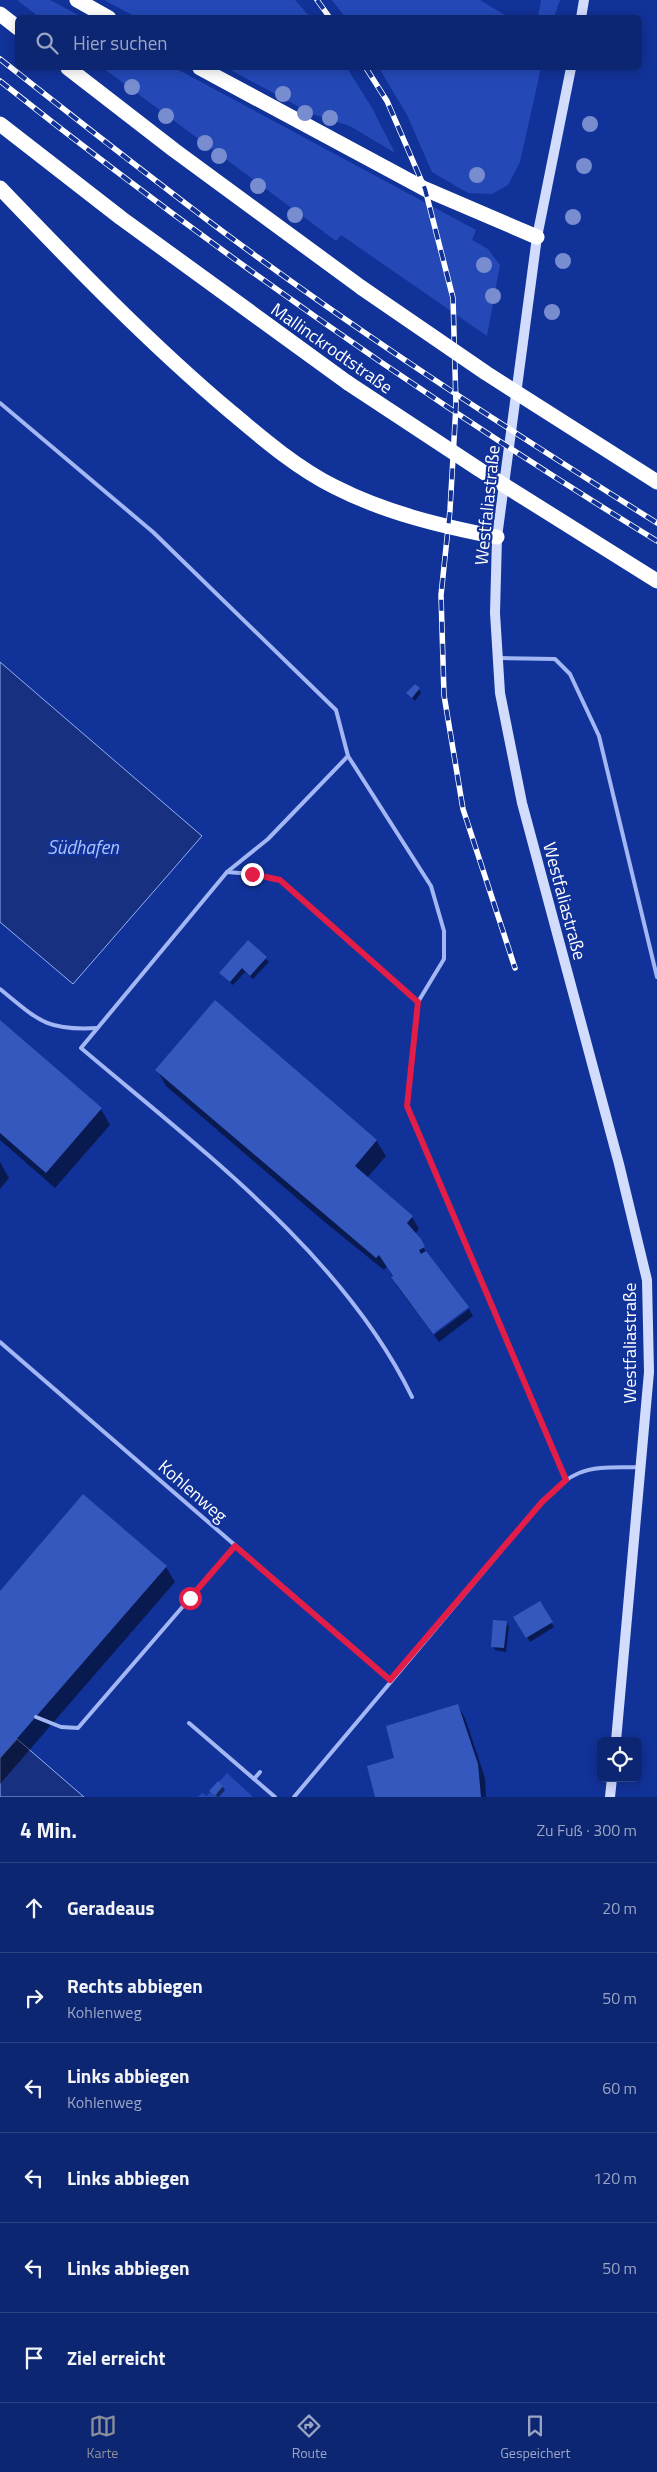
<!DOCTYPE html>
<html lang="de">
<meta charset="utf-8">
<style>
:root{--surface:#0d2672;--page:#162e77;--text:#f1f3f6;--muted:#9aa5c4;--line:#2d4384;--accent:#8c9099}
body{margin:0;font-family:"Titillium Web",sans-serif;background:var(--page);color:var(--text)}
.controls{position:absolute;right:15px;bottom:15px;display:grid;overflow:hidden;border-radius:8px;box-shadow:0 2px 12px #0003}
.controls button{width:45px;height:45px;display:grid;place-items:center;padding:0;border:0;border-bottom:1px solid var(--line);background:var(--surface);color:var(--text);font:25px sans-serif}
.stop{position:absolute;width:15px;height:15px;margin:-11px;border:4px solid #e11d48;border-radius:50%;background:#fff}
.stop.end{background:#e11d48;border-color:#fff;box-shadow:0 1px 5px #0008}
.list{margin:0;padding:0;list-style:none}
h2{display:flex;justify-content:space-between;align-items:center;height:65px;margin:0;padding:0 20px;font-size:21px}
h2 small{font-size:16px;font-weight:400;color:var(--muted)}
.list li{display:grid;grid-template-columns:32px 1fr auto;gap:15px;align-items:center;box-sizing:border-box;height:90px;padding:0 20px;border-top:1px solid var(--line)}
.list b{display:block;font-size:19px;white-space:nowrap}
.list p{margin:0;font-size:16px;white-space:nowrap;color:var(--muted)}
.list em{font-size:16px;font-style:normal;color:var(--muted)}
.icon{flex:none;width:28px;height:28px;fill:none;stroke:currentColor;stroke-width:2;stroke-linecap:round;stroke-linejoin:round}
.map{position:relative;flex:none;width:657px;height:1797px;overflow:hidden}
.search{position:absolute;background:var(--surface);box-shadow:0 2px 12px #0003;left:15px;right:15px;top:15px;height:55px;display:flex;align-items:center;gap:12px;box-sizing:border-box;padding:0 18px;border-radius:8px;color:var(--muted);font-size:19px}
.sheet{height:605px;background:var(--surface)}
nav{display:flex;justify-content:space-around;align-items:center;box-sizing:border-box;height:70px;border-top:1px solid var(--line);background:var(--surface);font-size:14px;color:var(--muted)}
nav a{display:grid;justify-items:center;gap:2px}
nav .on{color:var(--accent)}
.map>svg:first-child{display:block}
.green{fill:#2449b7}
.water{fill:#17307f;stroke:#94aff7}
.shadow{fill:#0007}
.building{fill:#3558be}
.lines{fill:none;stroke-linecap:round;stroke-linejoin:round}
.lane{stroke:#a2b7f4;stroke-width:4}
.secondary{stroke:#d2dcfd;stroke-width:10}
.highway{stroke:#fff;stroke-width:15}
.rail-casing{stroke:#fff;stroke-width:5.5}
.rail{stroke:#113298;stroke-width:4;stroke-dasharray:11;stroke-linecap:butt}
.highway-bridge{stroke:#fff;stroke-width:15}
.tree{fill:#778dd0}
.route{stroke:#e11d48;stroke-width:6}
.labels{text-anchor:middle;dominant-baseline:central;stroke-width:4.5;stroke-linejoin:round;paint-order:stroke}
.street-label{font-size:18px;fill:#fff;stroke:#113298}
.water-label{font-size:19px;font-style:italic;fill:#aec3fa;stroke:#113298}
</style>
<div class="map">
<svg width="657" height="1797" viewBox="0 0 657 1797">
<rect width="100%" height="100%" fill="#113298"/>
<g class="green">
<polygon points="17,0 50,0 82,17 39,17"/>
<polygon points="104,0 295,0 310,17 136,17"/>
<polygon points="332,0 480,0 508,17 345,17"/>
<polygon points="541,0 560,0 554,17 538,17"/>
<polygon points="103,68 175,68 476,230 472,240 488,249 500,265 487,336 341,235 336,241"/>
<polygon points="227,68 347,68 372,108 395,153 350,126 312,114"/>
<polygon points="379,68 541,68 520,162 508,185 492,194 468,193 432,172 407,115"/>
<polygon points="227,1773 253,1797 198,1797 202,1793 207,1796"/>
</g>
<g class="water">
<polygon points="0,662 202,836 73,984 0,922"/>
<polygon points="17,1739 84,1797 0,1797 0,1758"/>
</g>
<g class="shadow">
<polygon points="419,689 421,693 415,701 408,693"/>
<polygon points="249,942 269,962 253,979 245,972 233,985 220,973"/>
<polygon points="0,1022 101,1109 110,1125 55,1188 0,1140"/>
<polygon points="157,1070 376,1140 386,1156 367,1178 412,1217 419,1229 416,1233 426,1252 432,1333 397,1286 387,1266 384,1270 327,1224 166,1086"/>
<polygon points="0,1162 9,1178 0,1189"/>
<polygon points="469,1309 473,1316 439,1342 434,1335"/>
<polygon points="84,1495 166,1567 175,1582 0,1784 0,1594"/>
<polygon points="539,1602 554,1627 530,1642 515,1617"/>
<polygon points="506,1622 509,1627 506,1652 495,1650 493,1646"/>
<polygon points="458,1706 465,1718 485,1778 486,1797 377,1797 396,1759"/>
<polygon points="222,1786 225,1790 219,1797 213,1795 210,1791"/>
</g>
<g class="building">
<polygon points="415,684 420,688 412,698 406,693"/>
<polygon points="248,940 267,957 250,976 242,968 230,982 219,973"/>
<polygon points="215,1000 377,1140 355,1166 413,1216 407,1223 421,1239 425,1247 419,1250 421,1254 426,1251 469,1307 433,1334 391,1277 393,1276 379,1255 376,1258 155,1070"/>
<polygon points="0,1020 102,1108 46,1173 0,1133"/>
<polygon points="83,1494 167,1566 0,1758 0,1591"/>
<polygon points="540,1601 553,1622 526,1638 513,1617"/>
<polygon points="493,1620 507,1621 504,1648 491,1647"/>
<polygon points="458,1704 478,1764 481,1797 375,1797 367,1766 394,1758 386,1726"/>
<polygon points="218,1781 223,1786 215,1796 209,1791"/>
</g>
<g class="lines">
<g class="lane">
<polyline points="0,403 153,532 336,710 348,756 431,886 444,931 444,959 418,1002 407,1106 566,1480"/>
<polyline points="500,658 555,659 570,674 599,736 657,977"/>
<polyline points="227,872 268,839 348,756"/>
<path d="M0,989C38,1020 46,1031 97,1028"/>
<polyline points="0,1342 391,1680"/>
<path d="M412,1397C344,1256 199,1148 81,1048L227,872L252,874L280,880L418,1002"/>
<polyline points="36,1717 61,1727 78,1728 235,1546"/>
<polyline points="189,1723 275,1797"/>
<polyline points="254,1779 260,1772"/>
<path d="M294,1797L542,1502C553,1492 564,1479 579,1473C597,1465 621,1468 641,1467"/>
</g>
<g class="secondary">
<polyline points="581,18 584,0"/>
<polyline points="571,68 537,237 497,537 495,613 500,693 522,803 619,1164 647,1280 649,1372 616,1741"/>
<polyline points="610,1797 612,1778"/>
</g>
<g class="highway">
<polyline points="77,0 109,18"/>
<polyline points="0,14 18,28"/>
<polyline points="68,68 174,150 362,288"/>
<polyline points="200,68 425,189 537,237"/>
<polyline points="0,124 121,218 348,383"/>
<path d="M0,188C74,265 149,343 231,412C263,439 297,468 335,487C386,513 441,526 497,537"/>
</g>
<g class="rail-casing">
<g id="rail">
<polyline points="317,0 330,18"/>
<path d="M0,59C71,115 142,171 214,225C357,332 506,428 657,523"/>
<polyline points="366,68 387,101 425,189 453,298 456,405 450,510 441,595 444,695 463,809 515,968"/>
<path d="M0,81C210,248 429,401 657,541"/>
</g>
</g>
<use href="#rail" class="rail"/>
<g class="highway-bridge">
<polyline points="362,288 486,373 657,482"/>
<polyline points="348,383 480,470 657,581"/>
</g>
</g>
<g class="tree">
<circle cx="132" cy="87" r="8"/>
<circle cx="283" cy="94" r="8"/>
<circle cx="305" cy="113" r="8"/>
<circle cx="166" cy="116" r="8"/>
<circle cx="330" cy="118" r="8"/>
<circle cx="590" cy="124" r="8"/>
<circle cx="205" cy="143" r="8"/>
<circle cx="219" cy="156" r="8"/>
<circle cx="584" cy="166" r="8"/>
<circle cx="477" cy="175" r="8"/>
<circle cx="258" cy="186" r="8"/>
<circle cx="295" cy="215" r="8"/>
<circle cx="573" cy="217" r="8"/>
<circle cx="563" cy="261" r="8"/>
<circle cx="484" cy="265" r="8"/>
<circle cx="493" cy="296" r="8"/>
<circle cx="552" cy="312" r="8"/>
</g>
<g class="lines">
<polyline class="route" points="190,1598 235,1546 390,1680 542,1502 566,1480 407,1106 418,1002 280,880 252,874"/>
</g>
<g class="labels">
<g class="street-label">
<text transform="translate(332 348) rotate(35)">Mallinckrodtstraße</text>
<text transform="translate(487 505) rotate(-84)">Westfaliastraße</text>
<text transform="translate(565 901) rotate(75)">Westfaliastraße</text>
<text transform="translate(629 1343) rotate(-90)">Westfaliastraße</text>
<text transform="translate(193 1491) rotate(41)">Kohlenweg</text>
</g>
<g class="water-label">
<text x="83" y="846">Südhafen</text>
</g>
</g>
</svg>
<div class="controls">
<button><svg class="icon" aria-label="locate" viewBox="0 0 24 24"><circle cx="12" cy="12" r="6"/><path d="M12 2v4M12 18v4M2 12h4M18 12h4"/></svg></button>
</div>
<div class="stop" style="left:190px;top:1598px"></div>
<div class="stop end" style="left:252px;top:874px"></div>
<div class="search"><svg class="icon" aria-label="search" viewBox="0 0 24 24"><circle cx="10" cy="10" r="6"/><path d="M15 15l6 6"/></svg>Hier suchen</div>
</div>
<section class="sheet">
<h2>4 Min.<small>Zu Fuß · 300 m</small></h2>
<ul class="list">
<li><svg class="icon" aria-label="ahead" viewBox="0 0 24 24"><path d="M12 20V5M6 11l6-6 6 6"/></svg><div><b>Geradeaus</b></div><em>20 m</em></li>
<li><svg class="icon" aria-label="right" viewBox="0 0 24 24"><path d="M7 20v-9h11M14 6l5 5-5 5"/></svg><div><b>Rechts abbiegen</b><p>Kohlenweg</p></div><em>50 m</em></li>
<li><svg class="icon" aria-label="left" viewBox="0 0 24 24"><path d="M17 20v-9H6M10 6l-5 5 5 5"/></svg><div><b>Links abbiegen</b><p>Kohlenweg</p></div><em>60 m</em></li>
<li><svg class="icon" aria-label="left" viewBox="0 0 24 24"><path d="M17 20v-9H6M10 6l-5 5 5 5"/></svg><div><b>Links abbiegen</b></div><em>120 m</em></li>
<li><svg class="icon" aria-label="left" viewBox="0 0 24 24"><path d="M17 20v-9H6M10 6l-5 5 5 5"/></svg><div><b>Links abbiegen</b></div><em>50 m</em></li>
<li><svg class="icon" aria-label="arrive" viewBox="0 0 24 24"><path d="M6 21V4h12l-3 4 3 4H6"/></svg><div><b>Ziel erreicht</b></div></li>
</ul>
</section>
<nav>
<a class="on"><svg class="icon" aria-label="map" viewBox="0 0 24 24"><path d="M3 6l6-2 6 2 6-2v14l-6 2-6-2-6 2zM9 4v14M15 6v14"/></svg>Karte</a>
<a><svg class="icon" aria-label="directions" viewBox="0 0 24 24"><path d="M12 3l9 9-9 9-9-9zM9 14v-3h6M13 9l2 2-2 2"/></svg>Route</a>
<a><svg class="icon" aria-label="saved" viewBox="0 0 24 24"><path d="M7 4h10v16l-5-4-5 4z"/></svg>Gespeichert</a>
</nav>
